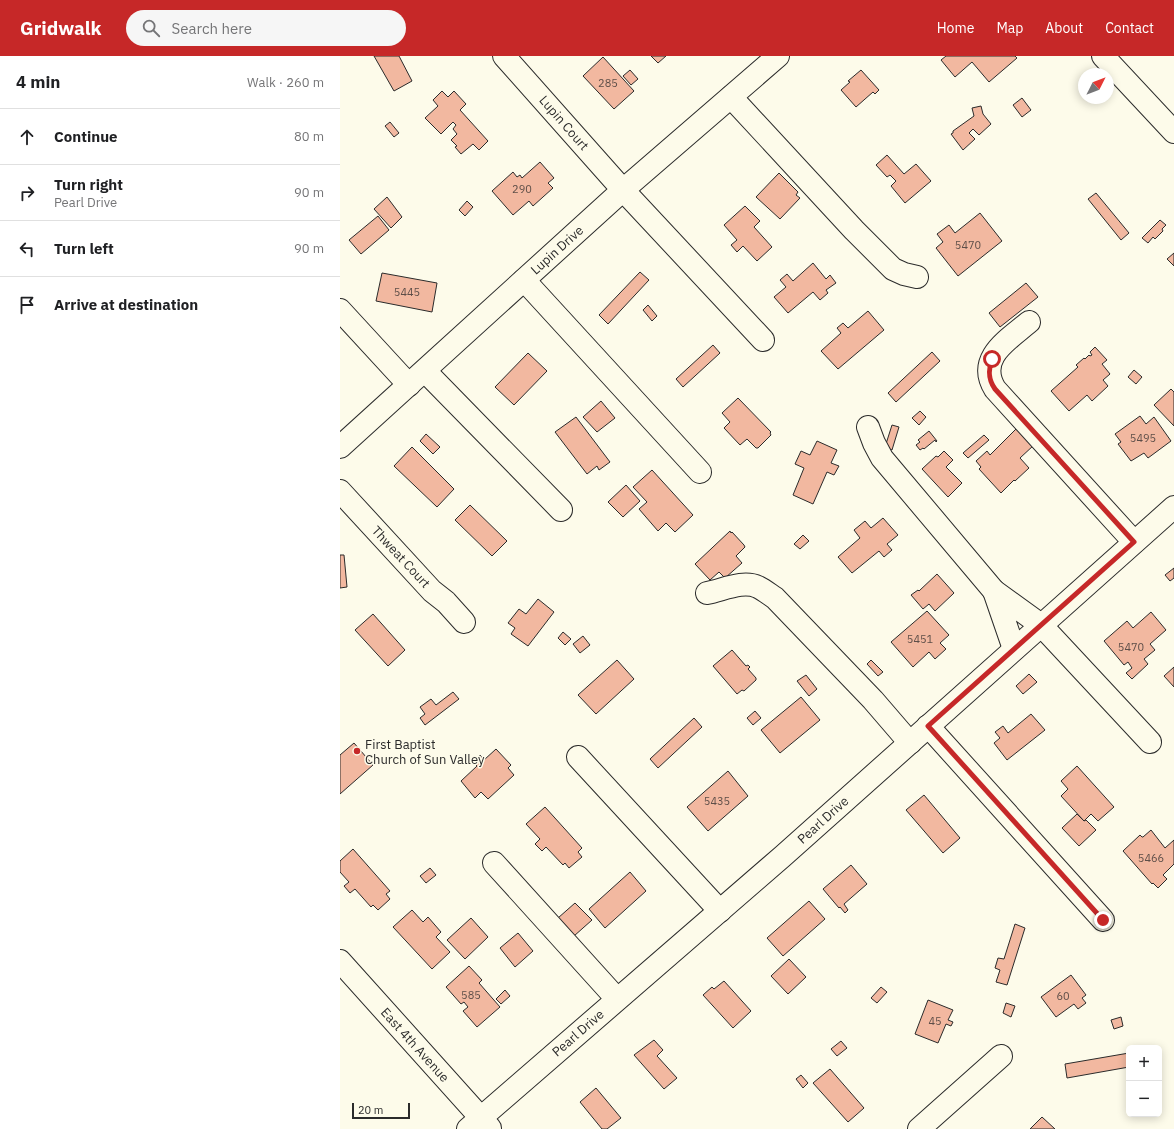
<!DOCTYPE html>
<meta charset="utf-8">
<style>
:root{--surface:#fff;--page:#f6f6f6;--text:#202124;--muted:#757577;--line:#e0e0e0;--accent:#c62828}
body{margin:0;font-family:"IBM Plex Sans",sans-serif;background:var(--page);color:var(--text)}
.controls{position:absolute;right:12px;bottom:12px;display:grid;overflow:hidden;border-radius:6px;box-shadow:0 2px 10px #0003}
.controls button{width:36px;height:36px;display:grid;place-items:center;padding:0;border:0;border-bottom:1px solid var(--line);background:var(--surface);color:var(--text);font:20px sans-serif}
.compass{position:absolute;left:738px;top:12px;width:36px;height:36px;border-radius:50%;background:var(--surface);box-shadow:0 2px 10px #0003;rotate:48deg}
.scale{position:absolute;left:12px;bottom:10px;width:58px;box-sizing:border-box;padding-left:4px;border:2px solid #2b2b2b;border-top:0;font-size:11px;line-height:14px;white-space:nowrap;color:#2b2b2b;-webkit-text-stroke:3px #fdfbea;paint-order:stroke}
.stop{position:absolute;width:12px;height:12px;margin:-9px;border:3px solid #c62828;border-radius:50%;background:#fff}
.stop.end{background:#c62828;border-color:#fff;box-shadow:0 1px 4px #0008}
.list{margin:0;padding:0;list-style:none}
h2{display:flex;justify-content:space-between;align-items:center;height:52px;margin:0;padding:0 16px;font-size:17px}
h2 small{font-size:13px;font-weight:400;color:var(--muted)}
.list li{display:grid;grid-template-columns:26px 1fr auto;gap:12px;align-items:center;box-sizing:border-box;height:56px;padding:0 16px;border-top:1px solid var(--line)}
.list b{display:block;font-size:15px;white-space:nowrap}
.list p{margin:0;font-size:13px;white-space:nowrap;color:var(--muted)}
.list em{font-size:13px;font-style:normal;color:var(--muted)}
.icon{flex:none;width:22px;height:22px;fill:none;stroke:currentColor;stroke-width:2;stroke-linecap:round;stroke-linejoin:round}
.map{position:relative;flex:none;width:834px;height:1073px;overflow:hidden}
header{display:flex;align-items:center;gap:24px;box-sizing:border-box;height:56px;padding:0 20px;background:var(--accent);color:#fff}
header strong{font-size:19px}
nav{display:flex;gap:22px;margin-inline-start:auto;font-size:14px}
.search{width:280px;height:36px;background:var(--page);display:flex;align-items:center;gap:10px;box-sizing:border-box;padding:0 14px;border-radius:22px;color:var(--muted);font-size:15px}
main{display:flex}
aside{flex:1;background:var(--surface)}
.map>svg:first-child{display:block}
.building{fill:#f2b8a0;stroke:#2b2b2b}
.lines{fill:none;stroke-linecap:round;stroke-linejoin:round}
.minor-casing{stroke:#2b2b2b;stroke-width:24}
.minor{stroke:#fdfbea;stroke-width:22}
.route{stroke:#c62828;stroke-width:5}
.poi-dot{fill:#c62828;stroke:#fdfbea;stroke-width:1.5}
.labels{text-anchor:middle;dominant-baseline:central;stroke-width:3;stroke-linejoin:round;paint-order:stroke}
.number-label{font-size:11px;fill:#5d4e48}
.street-label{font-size:13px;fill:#2b2b2b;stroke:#fdfbea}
.poi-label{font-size:13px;fill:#2b2b2b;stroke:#fdfbea;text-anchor:start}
</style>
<header>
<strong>Gridwalk</strong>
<div class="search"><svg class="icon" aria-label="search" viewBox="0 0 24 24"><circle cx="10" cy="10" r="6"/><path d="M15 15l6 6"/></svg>Search here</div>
<nav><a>Home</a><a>Map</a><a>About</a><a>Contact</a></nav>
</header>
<main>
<aside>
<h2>4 min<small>Walk · 260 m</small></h2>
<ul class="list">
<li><svg class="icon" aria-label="ahead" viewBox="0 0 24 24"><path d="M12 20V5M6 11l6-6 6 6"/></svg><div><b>Continue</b></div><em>80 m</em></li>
<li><svg class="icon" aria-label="right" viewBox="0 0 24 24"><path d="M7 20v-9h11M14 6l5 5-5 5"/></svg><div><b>Turn right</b><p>Pearl Drive</p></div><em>90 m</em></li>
<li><svg class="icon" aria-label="left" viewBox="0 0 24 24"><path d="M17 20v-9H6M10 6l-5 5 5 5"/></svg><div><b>Turn left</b></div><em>90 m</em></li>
<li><svg class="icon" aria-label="arrive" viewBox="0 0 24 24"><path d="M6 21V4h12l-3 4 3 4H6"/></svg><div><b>Arrive at destination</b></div></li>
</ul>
</aside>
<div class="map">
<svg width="834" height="1073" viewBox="0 0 834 1073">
<rect width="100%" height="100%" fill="#fdfbea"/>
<g class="building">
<polygon points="34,0 59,0 72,25 54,35"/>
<polygon points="311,0 326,0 318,7"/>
<polygon points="606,0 675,0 677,2 649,26 632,6 615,21 601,4"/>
<polygon points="263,1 294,35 274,53 243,20"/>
<polygon points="290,14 298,23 291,29 283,20"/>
<polygon points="521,14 539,34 535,38 533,36 516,51 501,34 510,26 508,25"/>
<polygon points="102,35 108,41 114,35 126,48 120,54 148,85 139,94 133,88 121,98 115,91 117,90 111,84 117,78 113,73 116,69 113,66 101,78 85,62 98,50 93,44"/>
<polygon points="682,42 691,54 682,61 673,49"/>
<polygon points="641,50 643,58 651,68 639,79 633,73 629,77 635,83 623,94 611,78 613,77 613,75 634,60 632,52"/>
<polygon points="50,66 59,77 54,81 45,70"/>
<polygon points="547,99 564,118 576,108 591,125 565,147 551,130 556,125 550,119 547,121 536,109"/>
<polygon points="200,106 214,122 208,127 213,132 193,150 189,145 173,159 152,135 173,116 177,121 180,119 182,122"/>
<polygon points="439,117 458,136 456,139 460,142 440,163 416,141"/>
<polygon points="756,137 789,177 781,184 748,143"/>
<polygon points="47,141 62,161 51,172 34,153"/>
<polygon points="127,145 133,151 125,160 119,154"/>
<polygon points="405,150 420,165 414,171 432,191 417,205 403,190 397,196 391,189 397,184 384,169"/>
<polygon points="640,157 662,185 618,220 596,192 603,186 597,178 609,169 615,177"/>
<polygon points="38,160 49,174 21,198 9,184"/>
<polygon points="820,164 826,169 822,173 823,175 815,183 813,181 808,187 802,182"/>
<polygon points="834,197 834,210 827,203"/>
<polygon points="473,207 486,223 490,219 496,227 486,234 488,237 480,244 473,236 448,257 434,241 446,231 440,224 447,218 453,225"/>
<polygon points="300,216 309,224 268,268 259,259"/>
<polygon points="42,217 97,227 92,256 36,245"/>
<polygon points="686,227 698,241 660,271 649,257"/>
<polygon points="308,249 317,260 312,265 303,254"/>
<polygon points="528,255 544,274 498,313 481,295 501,277 497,272 503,267 508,272"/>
<polygon points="373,289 380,297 343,331 336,323"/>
<polygon points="755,291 767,304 762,308 770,318 763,324 768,330 752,345 747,339 729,355 711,335 738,311 736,309 744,302 745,303 749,299 750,300 752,299 750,296"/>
<polygon points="592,296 600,305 556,346 548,337"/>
<polygon points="188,297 207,315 174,349 155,331"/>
<polygon points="794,314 802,321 796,328 788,321"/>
<polygon points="831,333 834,336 834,370 814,349"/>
<polygon points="398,342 431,376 430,377 431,379 418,392 416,392 407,383 400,389 384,372 390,366 382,357"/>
<polygon points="261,345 275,362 257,376 243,361"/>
<polygon points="580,355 586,361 579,369 572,362"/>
<polygon points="800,360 806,368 814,361 831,385 808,402 804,397 791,405 778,388 781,386 775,378"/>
<polygon points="236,361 270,406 259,414 257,410 247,418 215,376"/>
<polygon points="552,369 559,371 552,394 545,391"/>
<polygon points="677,372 694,389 680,402 689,412 675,425 674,424 661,437 639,413 641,411 636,405 647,395 650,399"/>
<polygon points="589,375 597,385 596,386 595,384 584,393 583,392 580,394 576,389 580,386 578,384"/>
<polygon points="86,378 100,391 93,398 80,385"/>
<polygon points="644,379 649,384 628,402 623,397"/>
<polygon points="477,385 497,394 491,407 499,410 494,419 487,416 473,448 453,439 464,412 455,408 461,395 470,399"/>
<polygon points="72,391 114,433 97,451 54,410"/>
<polygon points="604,395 613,404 606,411 622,427 608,441 582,413 596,400 598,401"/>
<polygon points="312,414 353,459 335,476 326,467 318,475 299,453 307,446 293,431"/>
<polygon points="286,429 300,445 283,461 268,446"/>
<polygon points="130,449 167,485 152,500 115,464"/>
<polygon points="543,462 558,479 547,488 552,494 544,501 539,495 512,517 498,501 520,482 514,474 525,465 531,472"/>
<polygon points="390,475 391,477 392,476 404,489 405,491 396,500 402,507 385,522 379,516 370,524 355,508"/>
<polygon points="463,479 469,485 460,493 454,488"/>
<polygon points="0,499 4,499 7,531 0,532"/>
<polygon points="834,512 834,522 830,525 825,519"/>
<polygon points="597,518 614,537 595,555 589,548 583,553 571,539 578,534 579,535"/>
<polygon points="198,543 214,556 188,590 171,578 175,572 168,567 179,553 186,558"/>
<polygon points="587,555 609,579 600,587 606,593 595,603 589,596 573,611 551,586"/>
<polygon points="811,556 826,574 810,588 815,594 804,603 808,608 792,623 786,617 792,612 788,606 784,609 764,585 787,565 793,572"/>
<polygon points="33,558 65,594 48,610 15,574"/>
<polygon points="223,576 231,583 225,589 218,582"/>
<polygon points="243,580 250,589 240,597 233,588"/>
<polygon points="392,594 406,610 408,609 410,611 408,613 416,622 416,624 404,635 402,634 397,638 373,610"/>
<polygon points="277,604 294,623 256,658 238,639"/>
<polygon points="531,604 543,616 538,620 527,608"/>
<polygon points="834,611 834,631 824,620"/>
<polygon points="689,618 697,626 683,638 676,630"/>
<polygon points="466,619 477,633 469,640 457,625"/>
<polygon points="113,636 119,643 85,669 80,662 85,658 80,651 91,643 96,649"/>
<polygon points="461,641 480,664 440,697 421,674"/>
<polygon points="415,655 421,662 413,669 407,662"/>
<polygon points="691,658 705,674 667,704 654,687 660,682 655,676 663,670 668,677"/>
<polygon points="354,662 362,671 318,712 310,703"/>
<polygon points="14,687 33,709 0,738 0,699"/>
<polygon points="156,693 171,709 168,712 174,719 148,743 141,736 135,742 121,725 137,710 133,706 140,699 144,704"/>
<polygon points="737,710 774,751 758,765 751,758 744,765 721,740 728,733 721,725"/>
<polygon points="388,715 408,740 368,775 347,751"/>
<polygon points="584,739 620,782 603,797 566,754"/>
<polygon points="205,751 242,792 238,796 242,801 229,812 225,807 223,809 206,791 202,795 195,788 200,783 186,768"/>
<polygon points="737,758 744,765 746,764 756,774 739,790 722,772"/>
<polygon points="811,774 825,792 834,784 834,808 823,819 827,823 818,832 813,827 812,828 783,795 800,779 802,781 803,781"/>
<polygon points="13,793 50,835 46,838 50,843 38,854 33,849 31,851 15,833 10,837 4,830 9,826 0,816 0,805"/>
<polygon points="511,809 527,828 504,848 508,854 505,857 500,851 499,852 483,833"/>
<polygon points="90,812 96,819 86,827 80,820"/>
<polygon points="290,816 306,835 265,872 249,853"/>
<polygon points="469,845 485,863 443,900 427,882"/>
<polygon points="235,847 252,864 234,880 218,862"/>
<polygon points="72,854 83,866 88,861 101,876 96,881 110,896 92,913 53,871"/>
<polygon points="131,862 148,881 125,903 107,884"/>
<polygon points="675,868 685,872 667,929 656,926 660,914 655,912 658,902 664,903"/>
<polygon points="178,877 193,895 175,911 160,892"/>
<polygon points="449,903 466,921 448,938 431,920"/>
<polygon points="129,910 142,924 139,927 160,951 137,971 123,955 128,951 124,946 121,948 106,931"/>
<polygon points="731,919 746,939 742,942 746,947 738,953 734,948 716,961 701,941"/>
<polygon points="384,925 411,955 393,972 363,939 372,931 374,933"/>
<polygon points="541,931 547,936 537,947 531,942"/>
<polygon points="165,934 170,940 161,948 156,943"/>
<polygon points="588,944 613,954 608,964 613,966 611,970 606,968 598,987 575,978"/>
<polygon points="666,947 675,950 671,961 663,957"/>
<polygon points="781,961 783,970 774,973 771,964"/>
<polygon points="314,984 323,994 317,1000 337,1022 324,1033 294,999"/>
<polygon points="501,985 507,992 497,1000 491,993"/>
<polygon points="789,997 789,1011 727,1022 725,1008"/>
<polygon points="490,1013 524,1052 508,1066 473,1027"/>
<polygon points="461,1019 468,1027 463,1032 456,1023"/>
<polygon points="256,1032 281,1062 267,1073 262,1073 240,1046"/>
<polygon points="702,1061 715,1073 690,1073"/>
</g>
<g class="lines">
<g class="minor-casing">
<g id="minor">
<polyline points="164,0 283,134 423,284"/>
<polyline points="763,0 834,76"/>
<polyline points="391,41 514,174 553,213 564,218 577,221"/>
<polyline points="184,224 360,416"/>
<polyline points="0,254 69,329"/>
<path d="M689,266C668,284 636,302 655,333L794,486"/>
<polyline points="85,315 221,454"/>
<polyline points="528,371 534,387 542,402 654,535"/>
<polyline points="0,391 283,134 438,0"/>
<polyline points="0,435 92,535 106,546 124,566"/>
<path d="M367,537C383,534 403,524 418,531C424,534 429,538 435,542L533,644L570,687"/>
<polyline points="674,593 654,535 701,569 810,686"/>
<polyline points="588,670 763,864"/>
<polyline points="238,701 380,855"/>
<polyline points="154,807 277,943"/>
<polyline points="0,905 150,1072"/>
<polyline points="128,1073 443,800 834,451"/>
<polyline points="579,1073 661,1000"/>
</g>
</g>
<use href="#minor" class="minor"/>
</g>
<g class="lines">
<path class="route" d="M652,303C648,314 648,323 655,333L794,486L588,670L763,864"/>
</g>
<circle class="poi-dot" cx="17" cy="695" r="4"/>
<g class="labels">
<g class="number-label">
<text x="268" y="27">285</text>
<text x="182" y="133">290</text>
<text x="628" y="189">5470</text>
<text x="67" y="236">5445</text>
<text x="803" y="382">5495</text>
<text x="580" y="583">5451</text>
<text x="791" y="591">5470</text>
<text x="377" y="745">5435</text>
<text x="811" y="802">5466</text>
<text x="131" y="939">585</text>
<text x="723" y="940">60</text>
<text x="595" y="965">45</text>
</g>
<g class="street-label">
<text transform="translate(224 67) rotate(49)">Lupin Court</text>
<text transform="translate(217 194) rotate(-42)">Lupin Drive</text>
<text transform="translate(61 501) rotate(47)">Thweat Court</text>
<text transform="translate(483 764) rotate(-42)">Pearl Drive</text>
<text transform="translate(238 977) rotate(-41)">Pearl Drive</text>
<text transform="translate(75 989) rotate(48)">East 4th Avenue</text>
</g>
<g class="poi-label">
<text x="25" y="688">First Baptist<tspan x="25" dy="15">Church of Sun Valley</tspan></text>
</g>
</g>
</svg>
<div class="controls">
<button>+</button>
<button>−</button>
</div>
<svg class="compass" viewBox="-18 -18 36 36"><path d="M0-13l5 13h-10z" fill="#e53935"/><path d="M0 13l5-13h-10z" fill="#757577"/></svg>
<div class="scale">20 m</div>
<div class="stop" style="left:652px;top:303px"></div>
<div class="stop end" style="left:763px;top:864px"></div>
</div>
</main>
